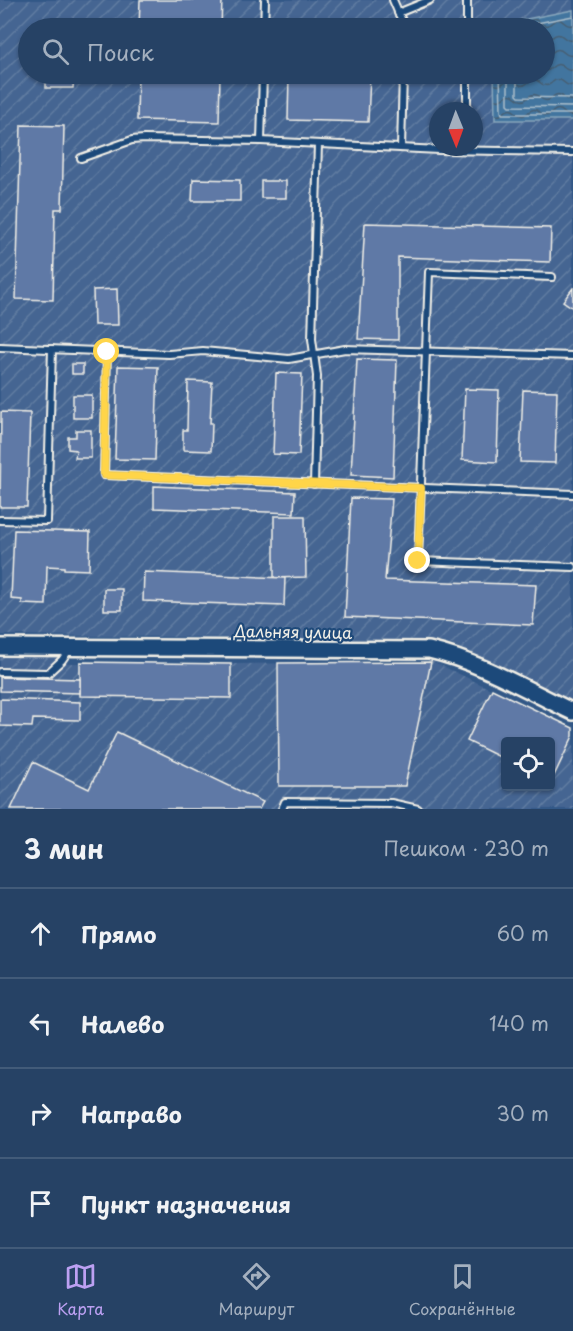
<!DOCTYPE html>
<html lang="ru">
<meta charset="utf-8">
<style>
:root{--surface:#264265;--page:#324d6e;--text:#f1f3f6;--muted:#a4b0bf;--line:#425b79;--accent:#bca0f2}
body{margin:0;font-family:"Playpen Sans",sans-serif;background:var(--page);color:var(--text)}
.controls{position:absolute;right:18px;bottom:18px;display:grid;overflow:hidden;border-radius:6px;box-shadow:0 2px 4px #0004}
.controls button{width:54px;height:54px;display:grid;place-items:center;padding:0;border:0;border-bottom:2px solid var(--line);background:var(--surface);color:var(--text);font:30px sans-serif}
.compass{position:absolute;left:429px;top:102px;width:54px;height:54px;border-radius:50%;background:var(--surface);box-shadow:0 2px 4px #0004;rotate:179deg}
.stop{position:absolute;width:18px;height:18px;margin:-14px;border:4px solid #ffd54a;border-radius:50%;background:#fff}
.stop.end{background:#ffd54a;border-color:#fff;box-shadow:0 2px 6px #0008}
.list{margin:0;padding:0;list-style:none}
h2{display:flex;justify-content:space-between;align-items:center;height:78px;margin:0;padding:0 24px;font-size:26px}
h2 small{font-size:20px;font-weight:400;color:var(--muted)}
.list li{display:grid;grid-template-columns:39px 1fr auto;gap:18px;align-items:center;box-sizing:border-box;height:90px;padding:0 24px;border-top:2px solid var(--line)}
.list b{display:block;font-size:22px;white-space:nowrap}
.list em{font-size:20px;font-style:normal;color:var(--muted)}
.icon{flex:none;width:33px;height:33px;fill:none;stroke:currentColor;stroke-width:2;stroke-linecap:round;stroke-linejoin:round}
.map{position:relative;flex:none;width:573px;height:809px;overflow:hidden}
.search{position:absolute;background:var(--surface);box-shadow:0 2px 4px #0004;left:18px;right:18px;top:18px;height:66px;display:flex;align-items:center;gap:15px;box-sizing:border-box;padding:0 21px;border-radius:33px;color:var(--muted);font-size:22px}
.sheet{height:438px;background:var(--surface)}
nav{display:flex;justify-content:space-around;align-items:center;box-sizing:border-box;height:84px;border-top:2px solid var(--line);background:var(--surface);font-size:16px;color:var(--muted)}
nav a{display:grid;justify-items:center;gap:3px}
nav .on{color:var(--accent)}
.map>svg:first-child{display:block}
.industrial{fill:url(#industrial-furrows);fill-rule:evenodd}
.water{fill:url(#water-waves);stroke:#89a7bc;stroke-width:1.5}
.lines{fill:none;stroke-linecap:round;stroke-linejoin:round}
.shore{stroke:#adbfcb;stroke-width:1.5}
.building{fill:#5f79a6;stroke:#f4f1e8;stroke-width:1.5}
.service-casing{stroke:#f4f1e8;stroke-width:10}
.tertiary-casing{stroke:#f4f1e8;stroke-width:20}
.service{stroke:#1f4a7a;stroke-width:6}
.tertiary{stroke:#1f4a7a;stroke-width:15}
.route{stroke:#ffd54a;stroke-width:8}
.labels{text-anchor:middle;dominant-baseline:central;stroke-width:4.5;stroke-linejoin:round;paint-order:stroke}
.street-label{font-size:16px;fill:#f4f1e8;stroke:#1f4a7a}
</style>
<div class="map">
<svg width="573" height="809" viewBox="0 0 573 809">
<defs>
<pattern id="industrial-furrows" width="10" height="10" patternUnits="userSpaceOnUse" patternTransform="scale(1.5)"><rect width="10" height="10" fill="#446592"/><path d="M-1 1l2-2M0 10L10 0M9 11l2-2" fill="none" stroke="#607ca1"/></pattern>
<pattern id="water-waves" width="16" height="10" patternUnits="userSpaceOnUse" patternTransform="scale(1.5)"><rect width="16" height="10" fill="#42759f"/><path d="M0 5q4-4 8 0t8 0" fill="none" stroke="#465e72"/></pattern>
</defs>
<rect width="100%" height="100%" fill="#325887"/>
<filter id="ink" filterUnits="userSpaceOnUse"><feTurbulence type="fractalNoise" baseFrequency=".0167" numOctaves="2"/><feDisplacementMap in="SourceGraphic" scale="12" xChannelSelector="R" yChannelSelector="G"/><feConvolveMatrix kernelMatrix="1 2 1 2 8 2 1 2 1" color-interpolation-filters="sRGB"/></filter>
<g filter="url(#ink)">
<g class="industrial">
<path d="M0,0H573V703L453,645L431,640L0,635ZM28,28H544V74H28ZM438,111H474V147H438Z"/>
<path d="M55,656L68,663L231,664L434,662L573,728V809H0V657ZM506,742H550V786H506Z"/>
</g>
<polygon class="water" points="573,10 573,120 495,120 494,74 544,74 544,28 495,28 506,23"/>
<g class="lines">
<g class="shore">
<polyline points="511,28 573,16"/>
<polyline points="500,74 501,111 502,114 573,114"/>
<polyline points="508,74 508,104 510,106 573,107"/>
<polyline points="517,74 517,95 519,97 573,98"/>
</g>
</g>
<g class="building">
<polygon points="140,0 222,0 221,28 139,28"/>
<polygon points="291,26 371,28 291,28"/>
<polygon points="46,74 74,74 73,88 46,88"/>
<polygon points="138,74 220,74 219,122 137,120"/>
<polygon points="289,74 370,74 368,122 288,120"/>
<polygon points="21,125 64,126 62,209 55,209 53,300 16,299"/>
<polygon points="193,179 240,180 240,201 192,201"/>
<rect x="261" y="181" width="25" height="17"/>
<polygon points="365,223 551,228 550,262 398,257 398,340 358,339"/>
<polygon points="573,288 573,308 563,301"/>
<polygon points="117,289 118,325 94,325 93,290"/>
<polygon points="357,359 397,360 393,477 351,475"/>
<rect x="72" y="364" width="11" height="10"/>
<polygon points="118,366 158,367 155,460 115,459"/>
<polygon points="276,373 302,374 299,455 273,454"/>
<polygon points="188,381 212,382 210,423 212,423 211,451 183,450 183,430 187,430"/>
<polygon points="465,389 499,390 497,462 462,460"/>
<polygon points="523,390 557,391 555,463 520,462"/>
<rect x="73" y="395" width="19" height="23"/>
<polygon points="1,412 30,413 27,507 0,507"/>
<polygon points="76,430 91,430 91,458 75,458 76,450 68,449 68,437 76,437"/>
<polygon points="154,486 295,492 294,513 154,508"/>
<polygon points="351,498 392,499 385,580 536,585 533,625 345,617"/>
<polygon points="274,516 305,516 306,577 274,578"/>
<polygon points="14,530 90,532 89,570 64,569 64,567 47,566 46,605 22,604 22,600 11,599"/>
<polygon points="144,572 285,578 284,606 143,601"/>
<rect x="104" y="589" width="18" height="21"/>
<polygon points="80,662 231,664 231,698 80,696"/>
<polygon points="431,662 405,786 279,786 278,663"/>
<polygon points="0,677 80,679 80,693 0,691"/>
<polygon points="492,689 573,728 573,736 551,782 550,742 506,742 506,760 467,741"/>
<polygon points="0,699 80,702 80,720 33,719 32,727 0,726"/>
<polygon points="117,732 263,802 259,809 11,809 33,762 89,789"/>
</g>
<g class="lines">
<g class="service-casing">
<g id="service">
<polyline points="393,0 405,28"/>
<polyline points="398,13 430,0"/>
<polyline points="264,28 265,0"/>
<polyline points="467,28 467,0"/>
<polyline points="467,111 467,74"/>
<polyline points="261,141 263,74"/>
<polyline points="401,148 403,74"/>
<polyline points="81,158 132,140 144,139 261,141 439,150 573,152"/>
<polyline points="552,277 429,272 418,561 573,567"/>
<polyline points="0,347 169,354 203,351 289,359 345,349 573,356"/>
<polyline points="107,352 104,475 573,494"/>
<polyline points="314,484 317,376 312,339 318,144"/>
<polyline points="0,520 47,521 52,349"/>
<polyline points="0,672 48,673 62,660 69,650"/>
<polyline points="282,809 285,802 391,803 418,809"/>
</g>
</g>
<g class="tertiary-casing">
<path id="tertiary" d="M0,647L429,650C478,661 527,690 573,712"/>
</g>
<use href="#service" class="service"/>
<use href="#tertiary" class="tertiary"/>
</g>
</g>
<g class="lines" filter="url(#ink)">
<polyline class="route" points="107,352 104,475 421,488 418,561"/>
</g>
<g class="labels">
<g class="street-label">
<text transform="translate(293 631) rotate(1)">Дальняя улица</text>
</g>
</g>
</svg>
<div class="controls">
<button><svg class="icon" aria-label="locate" viewBox="0 0 24 24"><circle cx="12" cy="12" r="6"/><path d="M12 2v4M12 18v4M2 12h4M18 12h4"/></svg></button>
</div>
<svg class="compass" viewBox="-18 -18 36 36"><path d="M0-13l5 13h-10z" fill="#e53935"/><path d="M0 13l5-13h-10z" fill="#a4b0bf"/></svg>
<div class="stop" style="left:107px;top:352px"></div>
<div class="stop end" style="left:418px;top:561px"></div>
<div class="search"><svg class="icon" aria-label="search" viewBox="0 0 24 24"><circle cx="10" cy="10" r="6"/><path d="M15 15l6 6"/></svg>Поиск</div>
</div>
<section class="sheet">
<h2>3 мин<small>Пешком · 230 m</small></h2>
<ul class="list">
<li><svg class="icon" aria-label="ahead" viewBox="0 0 24 24"><path d="M12 20V5M6 11l6-6 6 6"/></svg><div><b>Прямо</b></div><em>60 m</em></li>
<li><svg class="icon" aria-label="left" viewBox="0 0 24 24"><path d="M17 20v-9H6M10 6l-5 5 5 5"/></svg><div><b>Налево</b></div><em>140 m</em></li>
<li><svg class="icon" aria-label="right" viewBox="0 0 24 24"><path d="M7 20v-9h11M14 6l5 5-5 5"/></svg><div><b>Направо</b></div><em>30 m</em></li>
<li><svg class="icon" aria-label="arrive" viewBox="0 0 24 24"><path d="M6 21V4h12l-3 4 3 4H6"/></svg><div><b>Пункт назначения</b></div></li>
</ul>
</section>
<nav>
<a class="on"><svg class="icon" aria-label="map" viewBox="0 0 24 24"><path d="M3 6l6-2 6 2 6-2v14l-6 2-6-2-6 2zM9 4v14M15 6v14"/></svg>Карта</a>
<a><svg class="icon" aria-label="directions" viewBox="0 0 24 24"><path d="M12 3l9 9-9 9-9-9zM9 14v-3h6M13 9l2 2-2 2"/></svg>Маршрут</a>
<a><svg class="icon" aria-label="saved" viewBox="0 0 24 24"><path d="M7 4h10v16l-5-4-5 4z"/></svg>Сохранённые</a>
</nav>
